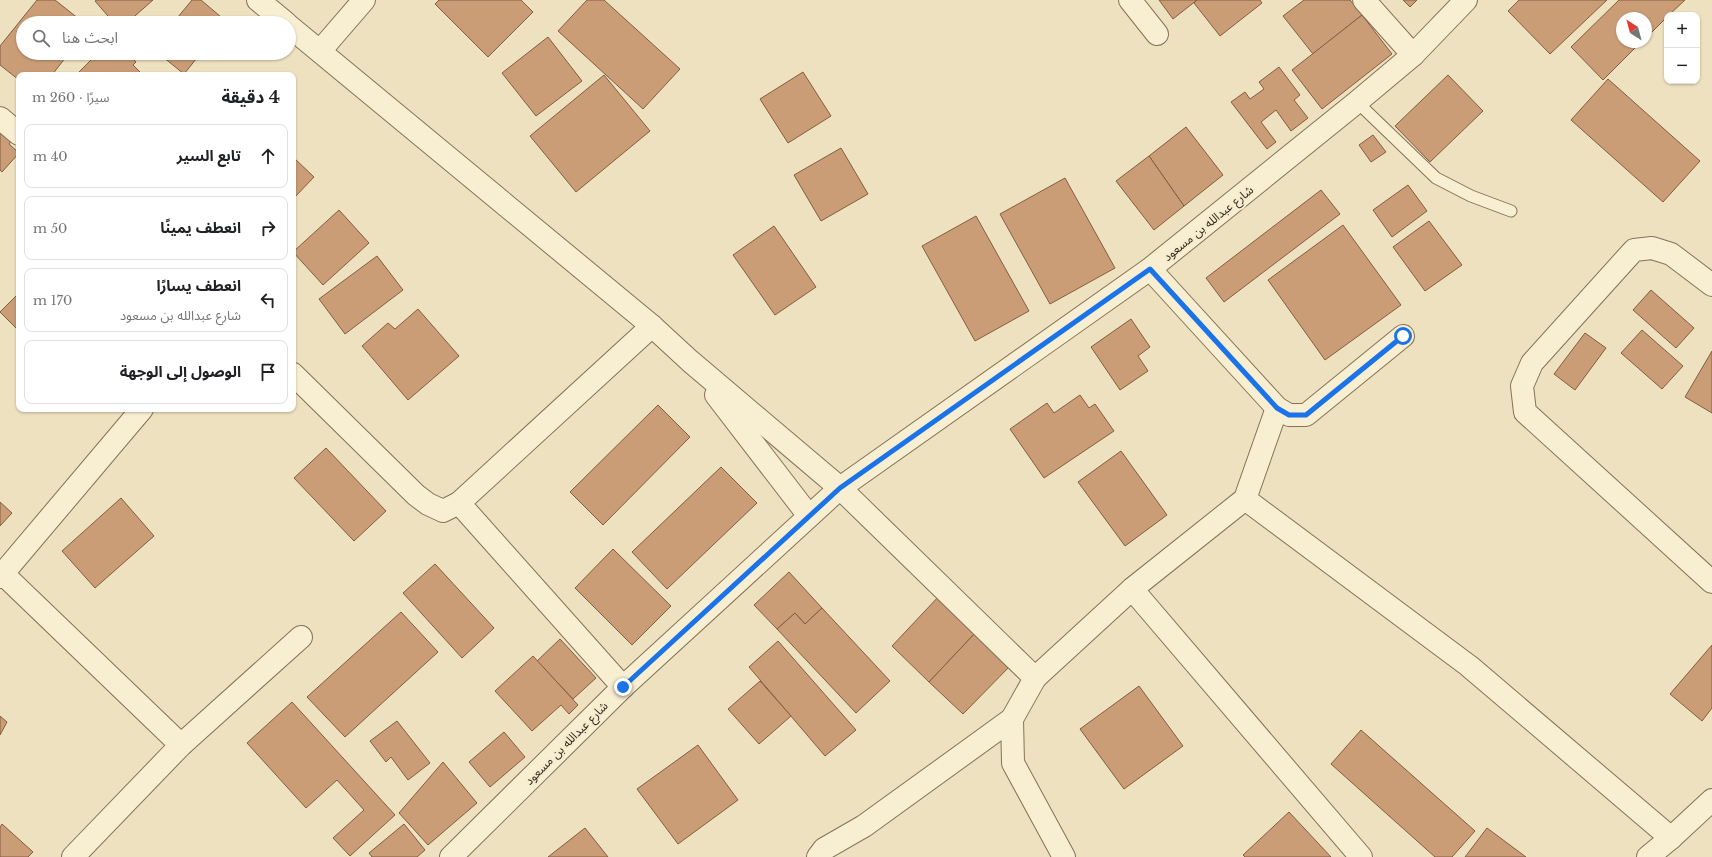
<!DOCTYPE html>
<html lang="ar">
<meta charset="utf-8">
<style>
:root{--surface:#fff;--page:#f6f6f6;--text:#202124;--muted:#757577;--line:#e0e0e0}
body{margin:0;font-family:"Libre Baskerville","Noto Sans Arabic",serif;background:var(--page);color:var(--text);direction:rtl}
.controls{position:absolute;right:12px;top:12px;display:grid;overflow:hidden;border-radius:8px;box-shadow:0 1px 3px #0004}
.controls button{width:36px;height:36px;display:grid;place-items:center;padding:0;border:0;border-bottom:1px solid var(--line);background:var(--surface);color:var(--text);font:20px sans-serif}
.compass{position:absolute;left:1616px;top:12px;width:36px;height:36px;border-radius:50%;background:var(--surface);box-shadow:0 1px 3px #0004;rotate:324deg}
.stop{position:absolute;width:12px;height:12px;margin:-9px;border:3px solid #1a73e8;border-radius:50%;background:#fff}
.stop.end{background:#1a73e8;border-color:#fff;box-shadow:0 1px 4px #0008}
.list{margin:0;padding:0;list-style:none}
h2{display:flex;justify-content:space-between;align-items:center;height:52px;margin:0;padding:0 16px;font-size:17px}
h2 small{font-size:13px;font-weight:400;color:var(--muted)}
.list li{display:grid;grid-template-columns:26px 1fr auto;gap:12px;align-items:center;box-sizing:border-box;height:64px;margin:0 8px 8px;padding:0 8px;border:1px solid var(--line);border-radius:8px}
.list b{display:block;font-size:15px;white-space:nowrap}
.list p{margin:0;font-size:13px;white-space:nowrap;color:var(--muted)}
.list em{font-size:13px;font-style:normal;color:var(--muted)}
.icon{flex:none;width:22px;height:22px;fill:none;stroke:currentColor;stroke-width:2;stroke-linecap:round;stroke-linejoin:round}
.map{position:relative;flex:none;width:1712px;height:857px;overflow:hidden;direction:ltr}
.search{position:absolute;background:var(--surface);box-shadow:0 1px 3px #0004;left:16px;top:16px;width:280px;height:44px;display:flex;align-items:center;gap:10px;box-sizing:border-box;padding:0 14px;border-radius:22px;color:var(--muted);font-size:15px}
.panel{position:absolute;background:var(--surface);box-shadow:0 1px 3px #0004;left:16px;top:72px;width:280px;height:340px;border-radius:8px;direction:rtl}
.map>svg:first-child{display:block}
.building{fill:#cb9d76;stroke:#845d3e}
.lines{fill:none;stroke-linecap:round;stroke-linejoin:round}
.service-casing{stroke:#857258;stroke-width:13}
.minor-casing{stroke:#857258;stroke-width:24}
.tertiary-casing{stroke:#857258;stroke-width:24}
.service{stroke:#f8eed2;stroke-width:11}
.minor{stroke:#f8eed2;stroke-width:22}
.tertiary{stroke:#f8eed2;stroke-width:22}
.route{stroke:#1a73e8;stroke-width:5}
.labels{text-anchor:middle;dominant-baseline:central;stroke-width:4;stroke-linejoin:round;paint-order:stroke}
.street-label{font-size:12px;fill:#35291c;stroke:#f5ebcf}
</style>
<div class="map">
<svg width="1712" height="857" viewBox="0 0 1712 857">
<rect width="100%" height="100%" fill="#ede1c0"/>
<g class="building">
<polygon points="37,0 55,0 84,23 23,23 23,53 69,53 52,75 19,75 19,80 0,65 0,46"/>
<polygon points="97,0 153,0 127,23 114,23 95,1"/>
<polygon points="192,0 201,0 227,22 226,23 173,23"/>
<polygon points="439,0 521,0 533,12 488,57 435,4"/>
<polygon points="587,0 604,0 680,69 643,109 558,31"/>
<polygon points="1159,0 1197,0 1173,19"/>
<polygon points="1197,0 1260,0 1262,3 1220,36 1194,3"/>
<polygon points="1304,0 1350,0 1362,15 1313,54 1283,16"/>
<polygon points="1403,0 1417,0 1410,7"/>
<polygon points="1519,0 1607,0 1550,54 1508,11"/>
<polygon points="1619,0 1685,0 1669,15 1667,15 1667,17 1646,38 1646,18 1622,18 1622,42 1641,42 1603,80 1571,47"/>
<polygon points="1362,15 1392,54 1322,109 1292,70"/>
<polygon points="548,37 582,81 536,116 502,73"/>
<polygon points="98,53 127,53 136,62 133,65 143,75 76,75"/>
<polygon points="158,53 201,53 184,74"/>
<polygon points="1279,67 1300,95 1294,100 1308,118 1291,131 1276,110 1261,122 1276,142 1267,149 1231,102 1245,92 1250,99 1264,89 1259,82"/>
<polygon points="803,72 831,116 788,143 760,99"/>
<polygon points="604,75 650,131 576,192 530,136"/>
<polygon points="1448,75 1483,111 1430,162 1395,126"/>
<polygon points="1608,79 1700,161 1663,202 1571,120"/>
<polygon points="0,126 13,139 9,144 19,153 2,172 0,170"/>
<polygon points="1186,127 1223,175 1184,206 1149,156"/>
<polygon points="1373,135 1386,152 1371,162 1359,145"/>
<polygon points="841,148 868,194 821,221 794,175"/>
<polygon points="1149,156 1184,206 1154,230 1116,181"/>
<polygon points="293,157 314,177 293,199"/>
<polygon points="1065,178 1115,268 1050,304 1000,214"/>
<polygon points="1408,185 1427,211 1392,237 1373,210"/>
<polygon points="1321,190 1340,214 1224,302 1206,278"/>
<polygon points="339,210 369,243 323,285 293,252"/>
<polygon points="976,216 1029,311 975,341 922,246"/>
<polygon points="1429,221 1462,265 1425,291 1393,247"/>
<polygon points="1343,225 1401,305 1325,360 1268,280"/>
<polygon points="774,226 816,287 775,315 733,255"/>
<polygon points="377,256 403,290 345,334 319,299"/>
<polygon points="1651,290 1694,328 1676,348 1633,310"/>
<polygon points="19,293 19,331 0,312"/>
<polygon points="418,309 459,356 408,400 362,346 388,323 395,329"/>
<polygon points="1131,319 1150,347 1138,356 1148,371 1120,390 1091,347"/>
<polygon points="1642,330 1683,366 1662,389 1621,353"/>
<polygon points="1585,333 1606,348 1575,390 1554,374"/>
<polygon points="1712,351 1712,413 1685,397"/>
<polygon points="1080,395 1089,408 1095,404 1114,431 1044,478 1010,429 1047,403 1054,413"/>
<polygon points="658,405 690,437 603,525 570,492"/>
<polygon points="326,448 386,511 354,541 294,478"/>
<polygon points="1121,451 1167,515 1125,546 1078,482"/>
<polygon points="721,467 757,503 667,589 632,552"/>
<polygon points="121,498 154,536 95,588 62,551"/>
<polygon points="0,502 12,513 0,526"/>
<polygon points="613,549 671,606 632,645 575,588"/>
<polygon points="435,564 494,628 462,658 403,593"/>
<polygon points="789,572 822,608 805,624 795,613 777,629 754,605"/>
<polygon points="940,595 977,631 929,682 892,646"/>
<polygon points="822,608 890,681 856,713 777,629 795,613 805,624"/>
<polygon points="401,612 438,652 345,737 307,697"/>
<polygon points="977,631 1012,664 963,714 929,682"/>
<polygon points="560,639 596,678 573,699 537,661"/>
<polygon points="778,641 856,730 825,756 749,667"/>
<polygon points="1712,645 1712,708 1702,721 1670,694"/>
<polygon points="533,656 578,705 569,714 561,705 532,731 495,691"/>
<polygon points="760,681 791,716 759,744 728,709"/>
<polygon points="1139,686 1183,746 1124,789 1080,729"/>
<polygon points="292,702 395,815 350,856 333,838 364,810 337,780 306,808 247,743"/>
<polygon points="0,716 7,722 0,735"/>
<polygon points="397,721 430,763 408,780 391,757 386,762 370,741"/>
<polygon points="1361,730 1475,831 1452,857 1435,857 1331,764"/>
<polygon points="504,732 525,757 490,787 469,762"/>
<polygon points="698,745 738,800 678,844 637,789"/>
<polygon points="443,762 477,803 428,845 399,813"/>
<polygon points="1289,812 1331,857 1245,857 1243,855"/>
<polygon points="2,824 33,852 28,857 0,857 0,827"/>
<polygon points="404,824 425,850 417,857 372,857 369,853"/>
<polygon points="585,828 608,857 548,857"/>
<polygon points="1487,828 1526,857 1465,857"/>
</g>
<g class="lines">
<g class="service-casing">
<polyline id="service" points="1357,102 1436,178 1471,196 1511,211"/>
</g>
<g class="minor-casing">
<g id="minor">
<polyline points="258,0 286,23"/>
<polyline points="1130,0 1157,34"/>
<polyline points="1364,0 1413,55"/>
<polyline points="289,26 652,326 690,361 840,488 1035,678 1132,589 1245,499 1277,408"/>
<polyline points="320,51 364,0"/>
<polyline points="0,118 19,134"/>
<polyline points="1150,269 1277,408 1289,415 1306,415 1403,336"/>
<polyline points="1712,285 1671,254 1652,248 1634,250 1532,363 1522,386 1525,412 1712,582"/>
<polyline points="293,374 416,495 428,504 443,511 459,503 652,326"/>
<polyline points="716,395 809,516"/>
<polyline points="1245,499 1469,666 1671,838"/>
<polyline points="459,503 623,687"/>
<polyline points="3,574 181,745"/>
<polyline points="0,577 142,409"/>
<polyline points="1132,589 1361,857"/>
<polyline points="1035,678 1012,719 1013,763 1064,857"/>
<polyline points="73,857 181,745 301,637"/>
<polyline points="818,857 824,849 864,826 1012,719"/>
<polyline points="1648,857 1671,838 1712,800"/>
</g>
</g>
<g class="tertiary-casing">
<polyline id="tertiary" points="451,857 623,687 840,488 1150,269 1357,102 1413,55 1466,0"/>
</g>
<use href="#service" class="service"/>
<use href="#minor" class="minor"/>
<use href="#tertiary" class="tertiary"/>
</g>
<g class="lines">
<polyline class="route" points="623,687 840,488 1150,269 1277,408 1289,415 1306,415 1403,336"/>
</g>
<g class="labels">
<g class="street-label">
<text transform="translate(1208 223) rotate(-39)">شارع عبدالله بن مسعود</text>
<text transform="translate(566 743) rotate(-45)">شارع عبدالله بن مسعود</text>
</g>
</g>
</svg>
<div class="controls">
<button>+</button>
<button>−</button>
</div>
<svg class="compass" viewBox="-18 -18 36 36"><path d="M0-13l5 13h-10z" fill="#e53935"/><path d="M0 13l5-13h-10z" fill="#757577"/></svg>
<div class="stop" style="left:1403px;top:336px"></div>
<div class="stop end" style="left:623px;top:687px"></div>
<div class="search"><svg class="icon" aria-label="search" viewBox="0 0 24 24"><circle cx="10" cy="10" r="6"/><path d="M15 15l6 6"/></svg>ابحث هنا</div>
<section class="panel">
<h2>4 دقيقة<small>سيرًا · 260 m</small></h2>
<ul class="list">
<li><svg class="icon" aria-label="ahead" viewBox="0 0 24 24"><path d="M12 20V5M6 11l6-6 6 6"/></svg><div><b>تابع السير</b></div><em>40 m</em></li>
<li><svg class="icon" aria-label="right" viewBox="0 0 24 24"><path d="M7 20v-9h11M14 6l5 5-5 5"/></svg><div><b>انعطف يمينًا</b></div><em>50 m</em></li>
<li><svg class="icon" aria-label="left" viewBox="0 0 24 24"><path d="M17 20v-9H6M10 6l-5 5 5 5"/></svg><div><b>انعطف يسارًا</b><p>شارع عبدالله بن مسعود</p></div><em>170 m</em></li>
<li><svg class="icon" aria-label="arrive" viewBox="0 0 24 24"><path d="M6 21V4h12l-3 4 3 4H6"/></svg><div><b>الوصول إلى الوجهة</b></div></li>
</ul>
</section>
</div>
